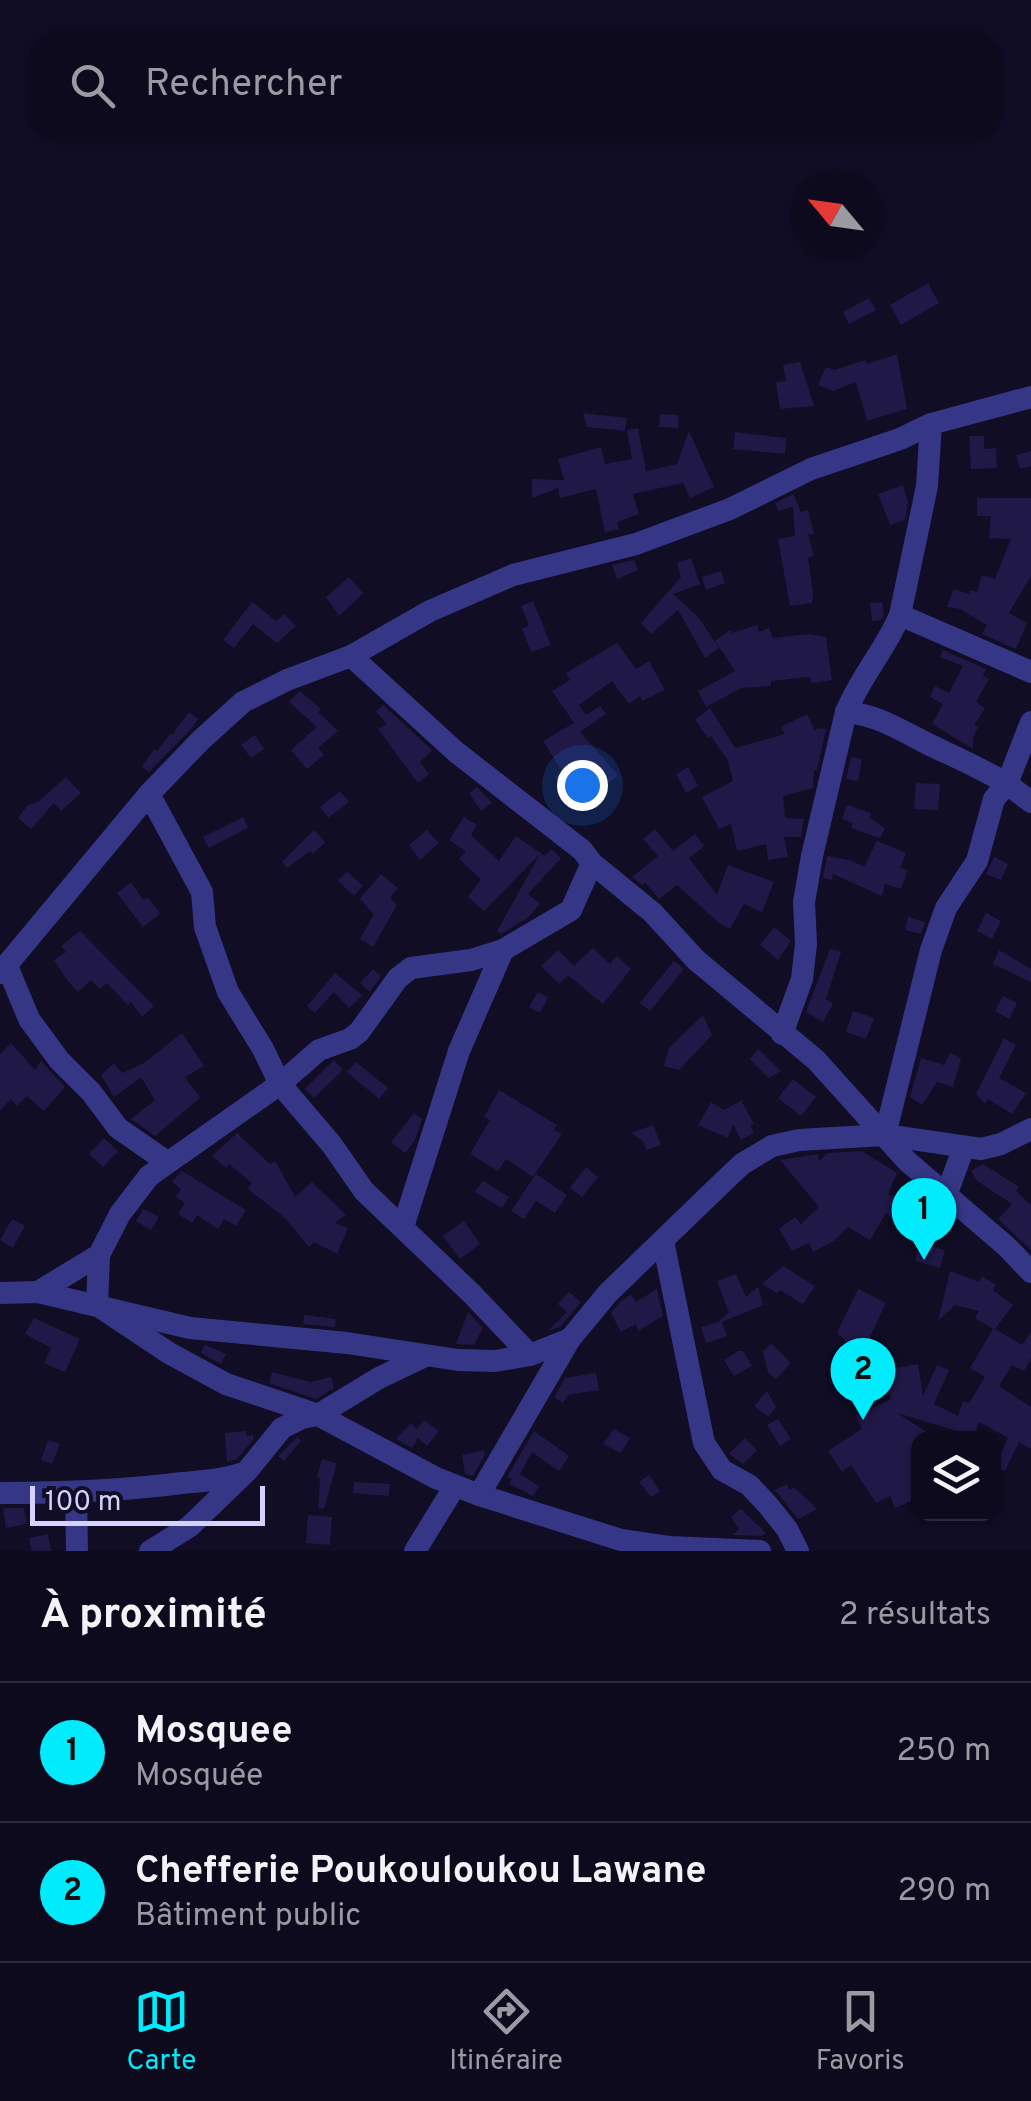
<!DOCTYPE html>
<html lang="fr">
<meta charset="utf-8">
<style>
:root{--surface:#0c0a1c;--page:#151325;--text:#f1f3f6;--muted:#9a9aa3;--line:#2c2b3b;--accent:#00ecfc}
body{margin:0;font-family:Overpass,sans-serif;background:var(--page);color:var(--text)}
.controls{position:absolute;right:30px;bottom:30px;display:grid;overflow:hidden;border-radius:20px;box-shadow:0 2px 8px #0004}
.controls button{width:90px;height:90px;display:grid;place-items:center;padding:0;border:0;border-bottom:2px solid var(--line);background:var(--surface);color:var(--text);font:50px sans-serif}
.compass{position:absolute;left:791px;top:170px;width:90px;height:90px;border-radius:50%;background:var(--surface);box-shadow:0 2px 8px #0004;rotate:299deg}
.scale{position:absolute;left:30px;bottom:25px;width:235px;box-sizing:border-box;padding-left:10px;border:5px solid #d5d1ff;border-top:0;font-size:28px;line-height:35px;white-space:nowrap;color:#d5d1ff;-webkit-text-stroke:8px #100d25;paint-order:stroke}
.you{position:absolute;left:582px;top:785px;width:35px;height:35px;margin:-25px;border:8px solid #fff;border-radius:50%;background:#1a73e8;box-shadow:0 0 0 15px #1a73e833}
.badge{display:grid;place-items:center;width:65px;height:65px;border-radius:50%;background:var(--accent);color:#111;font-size:32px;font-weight:700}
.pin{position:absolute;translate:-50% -82px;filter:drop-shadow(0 2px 5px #0008)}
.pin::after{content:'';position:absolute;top:52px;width:35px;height:30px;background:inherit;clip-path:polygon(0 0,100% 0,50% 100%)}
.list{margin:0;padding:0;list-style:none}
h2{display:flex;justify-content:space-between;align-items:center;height:130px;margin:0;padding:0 40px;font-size:42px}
h2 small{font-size:32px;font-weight:400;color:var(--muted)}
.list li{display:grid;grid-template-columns:65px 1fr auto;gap:30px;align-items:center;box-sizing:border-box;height:140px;padding:0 40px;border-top:2px solid var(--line)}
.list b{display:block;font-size:38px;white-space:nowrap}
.list p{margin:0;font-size:32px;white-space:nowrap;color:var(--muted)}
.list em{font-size:32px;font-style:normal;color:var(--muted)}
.icon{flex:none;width:55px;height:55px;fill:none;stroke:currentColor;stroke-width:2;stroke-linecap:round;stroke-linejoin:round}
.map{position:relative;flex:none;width:1031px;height:1551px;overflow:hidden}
.search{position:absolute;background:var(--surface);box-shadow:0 2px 8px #0004;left:30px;right:30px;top:30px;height:110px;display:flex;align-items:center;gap:25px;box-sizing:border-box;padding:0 35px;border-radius:30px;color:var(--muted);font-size:38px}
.sheet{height:410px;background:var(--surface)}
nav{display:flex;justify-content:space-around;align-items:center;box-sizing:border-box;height:140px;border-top:2px solid var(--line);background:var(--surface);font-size:28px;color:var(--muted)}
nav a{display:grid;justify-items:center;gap:5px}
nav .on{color:var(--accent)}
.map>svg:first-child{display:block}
.building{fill:#201847}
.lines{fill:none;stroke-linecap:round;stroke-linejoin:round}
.minor{stroke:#363686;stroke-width:22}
</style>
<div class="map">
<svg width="1031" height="1551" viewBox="0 0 1031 1551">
<rect width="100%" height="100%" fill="#100d25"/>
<g class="building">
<polygon points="928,283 939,303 901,325 890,305"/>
<polygon points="869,298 876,310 849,324 843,312"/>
<polygon points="897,354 907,409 867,421 856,382 833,391 818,385 826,367 835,370 865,360 867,364"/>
<polygon points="800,362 814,406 780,409 776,382 786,381 783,365"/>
<polygon points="583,413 627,418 625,431 587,427"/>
<polygon points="660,414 679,415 678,428 659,427"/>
<polygon points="638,428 646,471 677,464 689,431 714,487 690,498 683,483 633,494 639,514 617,522 619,529 605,532 596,489 560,498 558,488 532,498 532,479 564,480 558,459 601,447 605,464 632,459 627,430"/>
<polygon points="735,432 786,438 785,454 733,449"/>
<polygon points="969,436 984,436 984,449 996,448 997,468 971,469"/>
<polygon points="1031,451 1031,466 1020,469 1016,455"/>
<polygon points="903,485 908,502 905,520 890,525 878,494"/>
<polygon points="793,494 801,512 808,510 814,534 808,534 814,556 808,558 813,593 812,603 790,606 778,539 795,536 793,507 778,511 775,503"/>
<polygon points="977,498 1031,498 1031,576 1009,613 1027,623 1016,649 982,634 987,625 960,609 947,607 954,589 969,594 971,590 977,592 982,575 995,579 1011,539 989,538 991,516 977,516"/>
<polygon points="691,558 700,584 673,594 698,617 719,648 705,658 678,610 651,634 641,623 681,577 677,563"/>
<polygon points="634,560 638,570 617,579 612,565"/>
<polygon points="721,571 725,583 706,590 702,577"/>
<polygon points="349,577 363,593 339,616 326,597"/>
<polygon points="533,601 551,645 531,652 522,629 529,625 521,606"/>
<polygon points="252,602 276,621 284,614 296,626 277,643 253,624 234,648 223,640"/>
<polygon points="882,602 884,615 881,620 872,621 870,603"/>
<polygon points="757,625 759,632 769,628 773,638 808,634 826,637 832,680 811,683 810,677 771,681 771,686 741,688 706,707 698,691 735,671 715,641 730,630 732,633"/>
<polygon points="617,643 636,669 649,661 665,690 642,701 640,696 629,704 612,681 579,705 586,715 600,706 606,714 580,732 618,775 594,795 585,784 572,796 555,777 562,771 543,741 574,723 552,691 570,680 566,673"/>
<polygon points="943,650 986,669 983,676 989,679 976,702 985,708 974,725 978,727 973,738 973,749 932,724 943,704 930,697 935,686 949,693 963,666 940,657"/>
<polygon points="300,691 321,709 318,712 338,731 318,748 324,755 307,769 291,750 317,727 289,702"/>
<polygon points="383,705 432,750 420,762 429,774 418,783 378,729 387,724 376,712"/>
<polygon points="710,708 735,748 785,734 781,727 807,714 815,731 817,728 826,729 817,770 814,770 813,788 783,796 785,818 804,819 801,837 784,837 788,857 768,860 766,844 737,851 731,824 719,829 702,797 733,781 728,761 711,736 708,738 695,720"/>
<polygon points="189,712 198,719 192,728 149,772 142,767 154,749 157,751 170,734 172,735"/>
<polygon points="255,735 264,749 251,758 241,745"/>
<polygon points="851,757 862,759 858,781 846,779"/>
<polygon points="688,767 698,786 686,793 676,774"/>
<polygon points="66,777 81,793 61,811 54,803 31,829 18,818 28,805 38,802"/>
<polygon points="916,783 940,784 938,810 914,809"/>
<polygon points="477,787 492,803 481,811 469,793"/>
<polygon points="340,791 349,802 328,818 320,807"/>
<polygon points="847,805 871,813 870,818 885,828 880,838 851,828 853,823 842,819"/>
<polygon points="243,817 248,828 209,848 203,837"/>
<polygon points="464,817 477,825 471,835 499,861 516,836 545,856 551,849 561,858 528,894 540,904 529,917 501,934 497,931 540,854 484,911 468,897 481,879 459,859 466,851 449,840"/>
<polygon points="655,829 673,851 695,834 704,846 689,858 717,895 728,865 774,882 762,912 744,904 730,929 719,923 677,885 659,899 645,882 642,885 632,877 658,856 643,839"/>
<polygon points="314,830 325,842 313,854 310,851 287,868 282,862"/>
<polygon points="427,830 439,843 420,860 409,845"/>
<polygon points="877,841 906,853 900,868 908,870 901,889 885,884 882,896 833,874 832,880 823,878 827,856 850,860 864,867"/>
<polygon points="994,857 1008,864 1001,880 986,874"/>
<polygon points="347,871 363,886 354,896 338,881"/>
<polygon points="381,874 398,888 390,898 397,905 373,947 360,939 374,914 360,899"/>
<polygon points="131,882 143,900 148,897 160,914 143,927 117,893"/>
<polygon points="986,913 1001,921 992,939 977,931"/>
<polygon points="908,917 925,922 921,934 905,930"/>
<polygon points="774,927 791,941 778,960 760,945"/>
<polygon points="80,931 154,1006 142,1017 131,1002 128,1005 107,983 100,989 91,980 78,992 67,980 54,960 66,952 61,946"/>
<polygon points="593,948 610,964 617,956 631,969 603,1004 568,975 559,984 541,966 558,950 574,966"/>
<polygon points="830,949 841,952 826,999 833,1004 823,1022 806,1012"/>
<polygon points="999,950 1031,969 1031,982 993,964"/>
<polygon points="674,961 684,969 650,1011 640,1003"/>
<polygon points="373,969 381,976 370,992 360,983"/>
<polygon points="335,973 362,995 349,1008 334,992 315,1013 307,1006"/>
<polygon points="538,992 548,998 540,1013 529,1007"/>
<polygon points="1003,996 1017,1003 1009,1019 995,1011"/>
<polygon points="853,1011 874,1018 866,1039 846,1032"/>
<polygon points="703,1015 712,1035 679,1070 664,1066 669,1048"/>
<polygon points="182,1033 204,1066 185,1077 200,1098 155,1136 131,1119 155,1100 141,1077 114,1097 101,1075 114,1063 122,1073 144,1063"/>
<polygon points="1004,1038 1016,1045 999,1078 1026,1093 1012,1114 988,1099 985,1104 976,1094"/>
<polygon points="11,1043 35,1070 41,1061 65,1087 44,1111 27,1096 17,1106 11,1099 0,1110 0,1054"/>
<polygon points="758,1049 781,1071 769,1078 750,1059"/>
<polygon points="950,1053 961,1058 953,1087 937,1082 922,1105 910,1097 921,1058 944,1065"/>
<polygon points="334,1060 343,1070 314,1098 305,1089"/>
<polygon points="356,1062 388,1088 379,1099 347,1072"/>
<polygon points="793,1079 816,1097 801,1116 778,1098"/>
<polygon points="499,1090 557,1125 554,1130 562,1134 533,1177 506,1159 498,1171 470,1154 490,1120 484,1117"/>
<polygon points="744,1099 742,1102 754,1124 750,1125 754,1133 741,1140 733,1124 728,1138 698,1125 711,1102 724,1110"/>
<polygon points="414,1113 422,1119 415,1140 405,1153 391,1142"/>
<polygon points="653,1125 661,1145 646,1150 643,1141 631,1133"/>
<polygon points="237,1133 270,1164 275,1161 295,1197 312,1182 346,1215 335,1223 348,1228 337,1254 314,1242 309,1247 285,1218 248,1189 252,1183 229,1164 226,1168 212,1156"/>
<polygon points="104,1138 118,1151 103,1167 89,1154"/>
<polygon points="862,1151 897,1173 888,1194 902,1207 892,1218 886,1213 870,1240 848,1227 834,1241 813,1252 809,1243 792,1251 779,1229 795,1217 801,1224 819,1207 780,1160 818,1154 819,1161 828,1153"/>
<polygon points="983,1164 1019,1187 1016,1191 1031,1205 1031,1250 998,1219 1012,1204 977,1181 971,1171"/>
<polygon points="586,1167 598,1177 582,1197 570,1188"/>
<polygon points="182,1171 246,1210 236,1226 224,1219 218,1229 197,1215 192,1223 178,1214 185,1203 176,1197 181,1189 172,1182"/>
<polygon points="536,1174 567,1195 555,1213 536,1201 524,1219 511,1211"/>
<polygon points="483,1181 509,1197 502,1208 475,1192"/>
<polygon points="143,1209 159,1217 151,1230 136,1221"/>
<polygon points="12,1219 25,1226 13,1248 0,1240"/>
<polygon points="464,1221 480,1244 460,1259 443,1236"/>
<polygon points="920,1243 945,1250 940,1268 915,1261"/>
<polygon points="783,1266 815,1286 803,1304 780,1290 777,1293 762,1284"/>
<polygon points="950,1271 979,1282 982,1276 996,1285 993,1290 1013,1305 995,1329 1022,1345 1031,1332 1031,1358 1024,1371 1012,1365 999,1386 1031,1407 1031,1449 1019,1442 1005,1471 995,1466 1008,1438 979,1422 974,1436 897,1413 936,1438 918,1438 918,1498 895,1508 890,1496 876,1503 851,1465 842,1472 828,1451 862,1429 856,1416 891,1399 883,1370 918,1364 923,1396 937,1365 949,1370 934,1404 958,1416 963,1401 969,1403 985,1377 970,1368 993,1329 975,1318 979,1311 955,1305 938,1321"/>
<polygon points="736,1274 746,1297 758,1287 763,1305 722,1322 727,1336 706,1343 701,1327 718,1322 729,1312 717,1281"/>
<polygon points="657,1289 663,1316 638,1331 636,1324 621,1332 611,1313 619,1303 631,1294 636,1302"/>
<polygon points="858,1289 886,1303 863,1351 857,1351 837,1333"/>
<polygon points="569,1292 581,1302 561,1326 547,1332 567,1312 558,1304"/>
<polygon points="468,1312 483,1328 474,1345 456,1344"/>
<polygon points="304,1315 336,1319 335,1327 303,1324"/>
<polygon points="34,1318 80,1339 65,1372 44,1363 51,1348 25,1334"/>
<polygon points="771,1343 791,1363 776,1379 768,1372 763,1352"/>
<polygon points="205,1345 226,1354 221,1364 201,1353"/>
<polygon points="738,1351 743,1351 752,1366 734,1376 724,1360"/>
<polygon points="272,1372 310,1382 331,1377 334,1388 316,1399 269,1383"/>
<polygon points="596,1373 599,1390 568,1395 563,1403 554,1397 565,1378"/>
<polygon points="767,1391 776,1407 768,1417 754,1406"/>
<polygon points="778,1419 791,1439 780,1446 767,1425"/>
<polygon points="424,1420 439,1431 427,1446 418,1438 412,1448 396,1439 411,1423 417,1429"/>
<polygon points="614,1429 630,1438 621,1453 603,1444"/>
<polygon points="246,1431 246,1436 253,1435 253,1440 237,1459 227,1462 225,1433"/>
<polygon points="534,1431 569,1456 559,1471 532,1452 520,1474 539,1486 533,1496 509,1484 512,1479 507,1477"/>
<polygon points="297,1437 301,1441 284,1461 278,1456"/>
<polygon points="745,1438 757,1450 743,1464 729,1454"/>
<polygon points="48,1440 60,1444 52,1464 41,1460"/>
<polygon points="484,1450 485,1455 473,1476 465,1474 462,1455"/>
<polygon points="322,1459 337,1463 324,1509 318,1508 320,1478 317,1477"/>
<polygon points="649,1475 660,1491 651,1497 639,1482"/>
<polygon points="354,1482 390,1484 389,1496 353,1493"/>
<polygon points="787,1484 790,1490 794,1487 817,1509 798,1519 775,1490"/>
<polygon points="3,1508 24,1508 27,1524 6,1528"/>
<polygon points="741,1509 766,1533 762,1536 733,1535 739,1529 731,1517"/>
<polygon points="308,1515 332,1517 330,1545 306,1543"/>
<polygon points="48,1534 51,1551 32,1551 29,1538"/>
</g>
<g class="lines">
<g class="minor">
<polyline points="900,615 1031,672"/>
<polyline points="351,656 456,752 582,850 592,863 653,913 696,960 816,1060 907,1161 1006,1246 1031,1272"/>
<polyline points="1031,722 1007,784 1031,802"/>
<polyline points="7,966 29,1019 59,1060 91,1092 118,1128 167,1162"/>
<polyline points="0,973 149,794 201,740 243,702 287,680 351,656 430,611 513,575 636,544 730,509 811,469 900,439 931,424 1031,397"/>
<polyline points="782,1034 802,979 806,944 804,902 812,856 846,712"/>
<path d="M885,1135L931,950L946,908L977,861L994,799L1007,784C981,768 955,757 928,744C900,730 878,715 846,712C861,676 885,650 900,615L927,486L931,424"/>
<polyline points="947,1193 964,1147"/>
<polyline points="403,1227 459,1051 503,950"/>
<polyline points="663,1241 704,1443 722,1470 749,1485 767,1504 787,1529 798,1551"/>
<polyline points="99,1255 97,1305 169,1353 226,1384 318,1415 436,1478 479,1495 621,1540 669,1547 760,1551"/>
<polyline points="38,1292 99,1255 120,1214 149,1176 280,1084 263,1049 228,992 205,927 202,892 149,794"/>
<polyline points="0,1293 38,1292 190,1328 347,1343 458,1360 495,1361 530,1355 570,1339 608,1293 723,1182 742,1164 772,1146 799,1140 885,1135 981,1149 1001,1144 1031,1129"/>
<polyline points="530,1355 472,1294 364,1191 332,1145 280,1084 319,1050 350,1039 359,1032 398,978 411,968 471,960 503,950 571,910 592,863"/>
<path d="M0,1493C61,1493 121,1491 182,1483C204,1481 223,1480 244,1473"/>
<polyline points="76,1493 77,1551"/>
<polyline points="479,1495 570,1339"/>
<polyline points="150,1551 189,1527 247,1471 282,1428 302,1418 318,1415 379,1378 425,1356"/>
<polyline points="415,1551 455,1486"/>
</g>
</g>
</svg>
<div class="controls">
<button><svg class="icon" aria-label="layers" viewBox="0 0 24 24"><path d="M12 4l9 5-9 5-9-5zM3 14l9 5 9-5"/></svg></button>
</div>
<svg class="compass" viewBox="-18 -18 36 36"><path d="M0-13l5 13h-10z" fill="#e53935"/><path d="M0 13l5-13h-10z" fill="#9a9aa3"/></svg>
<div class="scale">100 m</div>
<div class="you"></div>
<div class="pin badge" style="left:924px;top:1260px">1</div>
<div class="pin badge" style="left:863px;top:1420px">2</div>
<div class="search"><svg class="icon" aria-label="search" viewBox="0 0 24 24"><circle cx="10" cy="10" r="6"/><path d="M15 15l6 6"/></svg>Rechercher</div>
</div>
<section class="sheet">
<h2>À proximité<small>2 résultats</small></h2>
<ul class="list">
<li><span class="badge">1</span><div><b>Mosquee</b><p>Mosquée</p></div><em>250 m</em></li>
<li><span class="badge">2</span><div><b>Chefferie Poukouloukou Lawane</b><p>Bâtiment public</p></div><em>290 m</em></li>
</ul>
</section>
<nav>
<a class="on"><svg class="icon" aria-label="map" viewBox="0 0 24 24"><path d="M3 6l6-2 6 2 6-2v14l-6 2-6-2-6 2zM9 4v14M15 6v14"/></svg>Carte</a>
<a><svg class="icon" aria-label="directions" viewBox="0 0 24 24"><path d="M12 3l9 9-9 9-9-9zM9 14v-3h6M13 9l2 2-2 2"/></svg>Itinéraire</a>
<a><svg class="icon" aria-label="saved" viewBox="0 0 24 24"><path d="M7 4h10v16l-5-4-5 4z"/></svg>Favoris</a>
</nav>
